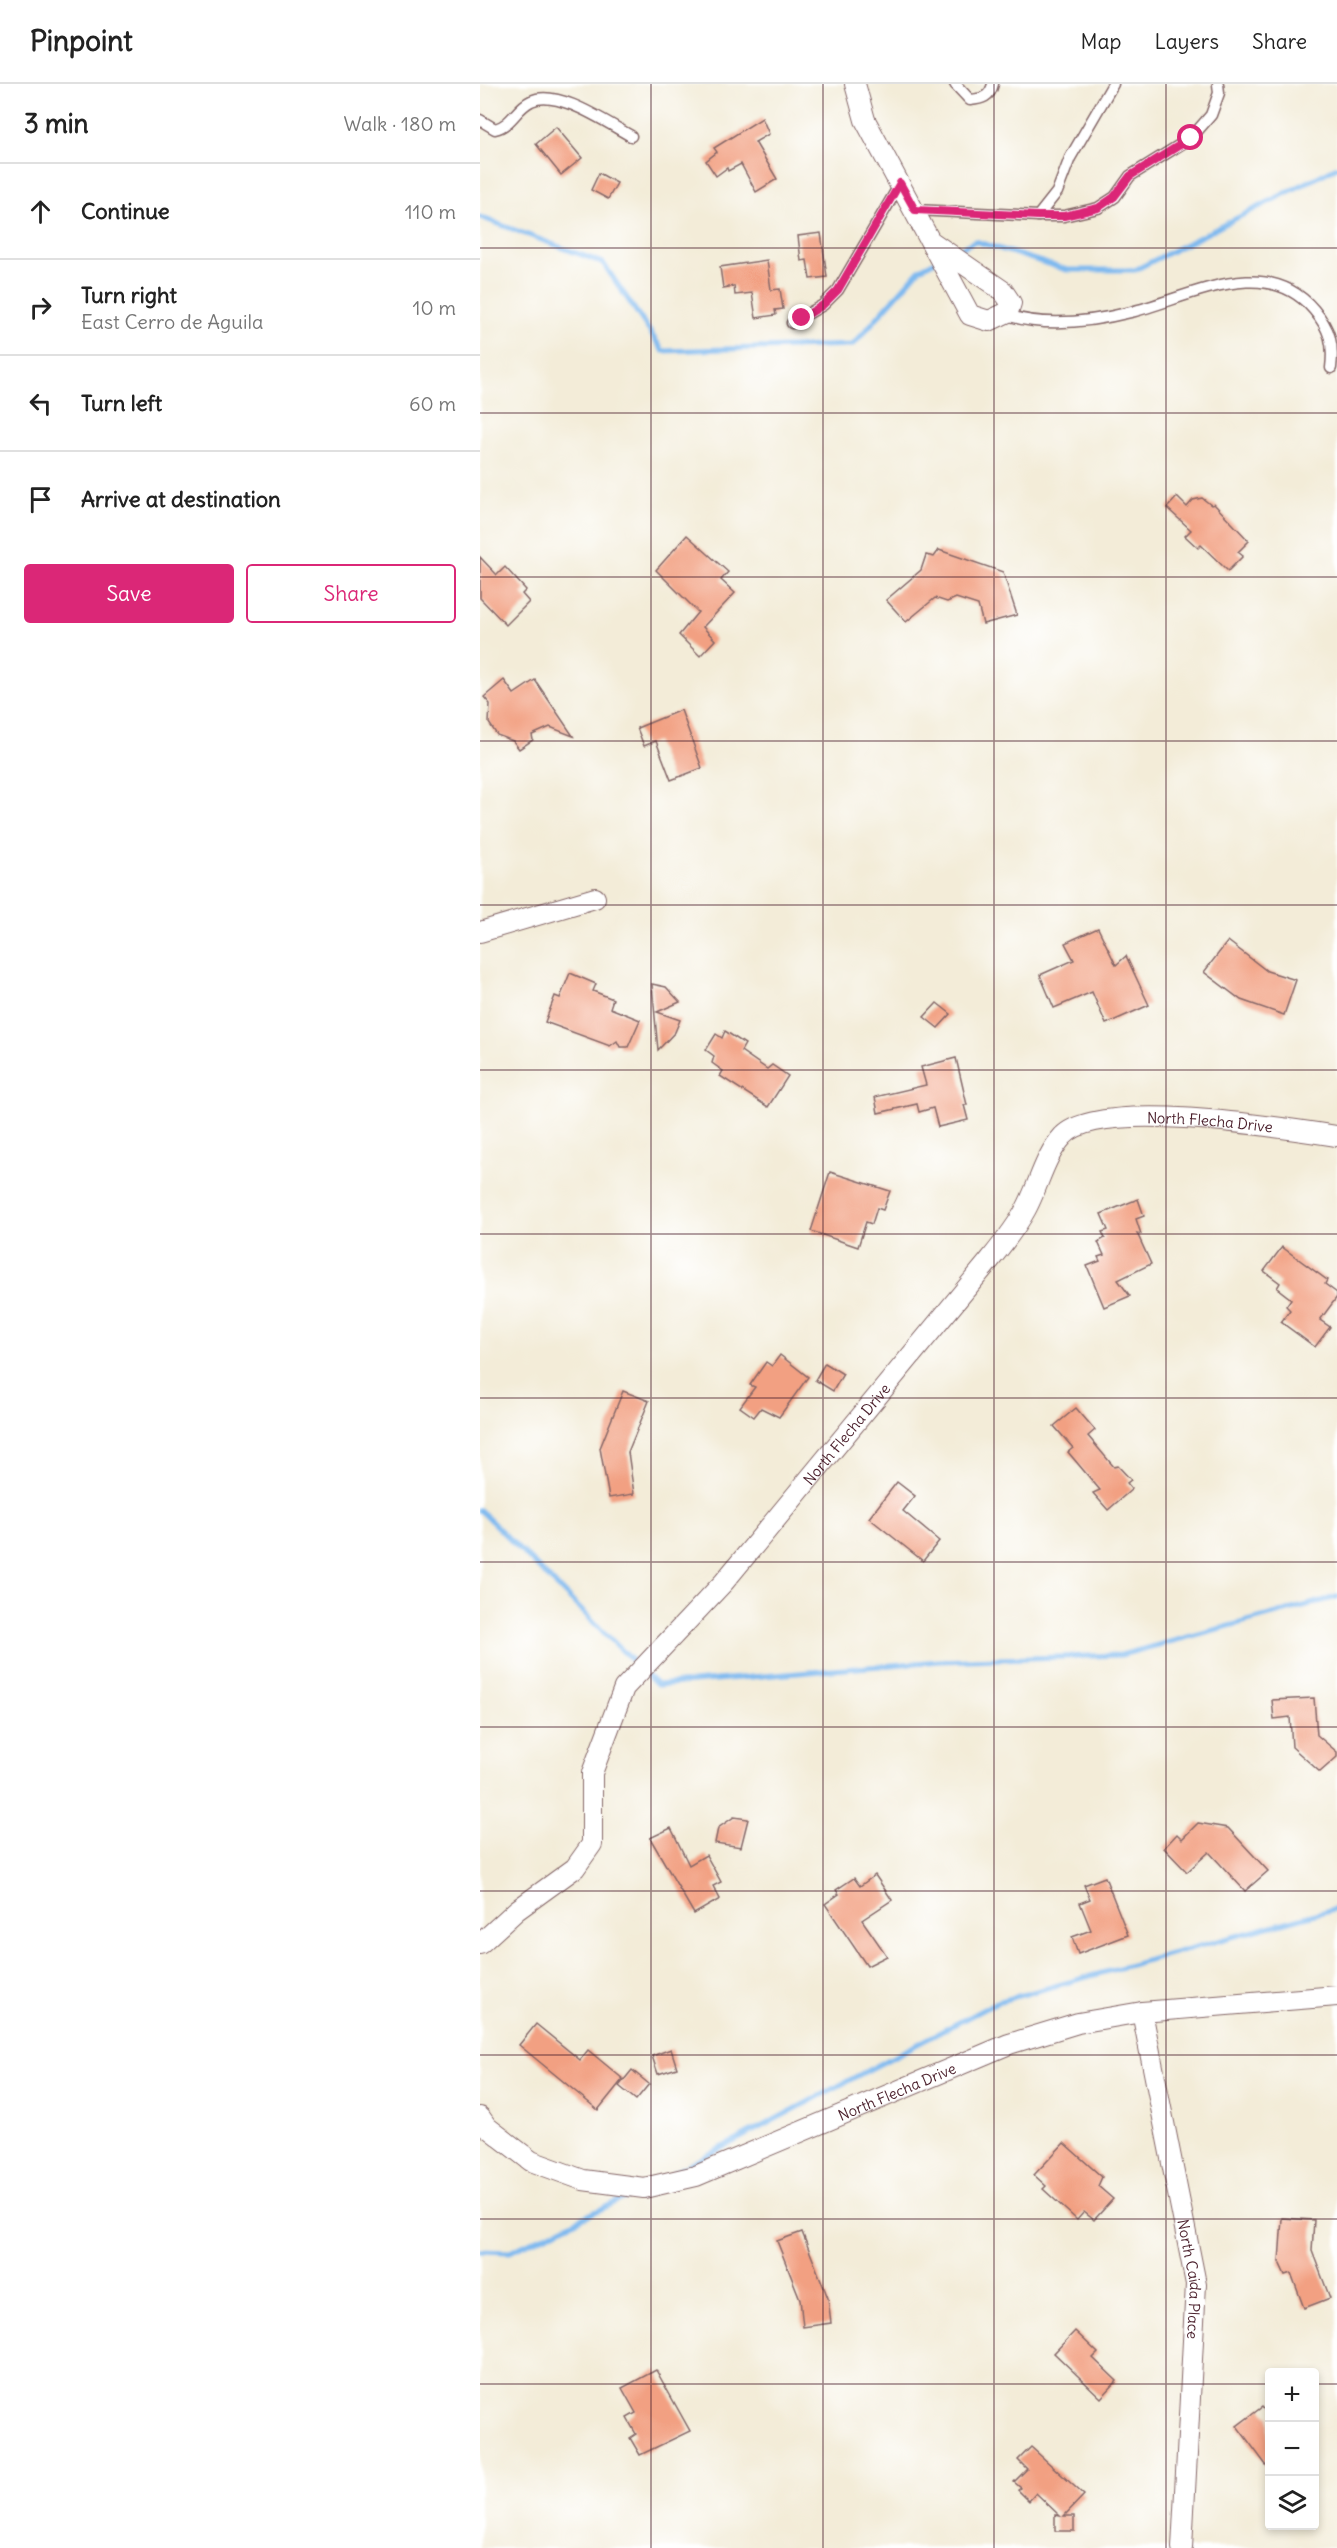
<!DOCTYPE html>
<meta charset="utf-8">
<style>
:root{--surface:#fff;--page:#f6f6f6;--text:#222;--muted:#767676;--line:#e0e0e0;--accent:#db2777}
body{margin:0;font-family:Delius,sans-serif;background:var(--page);color:var(--text)}
.controls{position:absolute;right:18px;bottom:18px;display:grid;overflow:hidden;border-radius:6px;box-shadow:0 3px 9px #0003}
.controls button{width:54px;height:54px;display:grid;place-items:center;padding:0;border:0;border-bottom:2px solid var(--line);background:var(--surface);color:var(--text);font:30px sans-serif}
.stop{position:absolute;width:18px;height:18px;margin:-14px;border:4px solid #db2777;border-radius:50%;background:#fff}
.stop.end{background:#db2777;border-color:#fff;box-shadow:0 2px 6px #0008}
.list{margin:0;padding:0;list-style:none}
h2{display:flex;justify-content:space-between;align-items:center;height:78px;margin:0;padding:0 24px;font-size:26px}
h2 small{font-size:20px;font-weight:400;color:var(--muted)}
.list li{display:grid;grid-template-columns:39px 1fr auto;gap:18px;align-items:center;box-sizing:border-box;height:96px;padding:0 24px;border-top:2px solid var(--line)}
.list b{display:block;font-size:22px;white-space:nowrap}
.list p{margin:0;font-size:20px;white-space:nowrap;color:var(--muted)}
.list em{font-size:20px;font-style:normal;color:var(--muted)}
.actions{display:flex;gap:12px;padding:18px 24px}
.actions a{flex:1;padding:14px 0;border:2px solid var(--accent);border-radius:6px;text-align:center;font-size:21px;color:var(--accent)}
.actions .main{background:var(--accent);color:#fff}
.icon{flex:none;width:33px;height:33px;fill:none;stroke:currentColor;stroke-width:2;stroke-linecap:round;stroke-linejoin:round}
.map{position:relative;flex:none;width:857px;height:2464px;overflow:hidden}
header{display:flex;align-items:center;gap:36px;box-sizing:border-box;height:84px;padding:0 30px;background:var(--surface);border-bottom:2px solid var(--line)}
header strong{font-size:28px}
nav{display:flex;gap:33px;margin-inline-start:auto;font-size:21px}
main{display:flex}
aside{flex:1;background:var(--surface)}
.map>svg:first-child{display:block}
.lines{fill:none;stroke-linecap:round;stroke-linejoin:round}
.stream{stroke:#7eb9ef;stroke-width:5}
.building{fill:#f2a082}
.lane-casing{stroke:#856768;stroke-width:13}
.street-casing{stroke:#856768;stroke-width:22}
.lane{stroke:#fff;stroke-width:10}
.street{stroke:#fff;stroke-width:20}
.route{stroke:#db2777;stroke-width:8}
.grid{fill:none;stroke:#4a1f2b;stroke-width:1.5;stroke-opacity:0.55}
.labels{text-anchor:middle;dominant-baseline:central;stroke-width:5;stroke-linejoin:round;paint-order:stroke}
.street-label{font-size:15px;fill:#4a1f2b;stroke:#fff}
</style>
<header>
<strong>Pinpoint</strong>
<nav><a>Map</a><a>Layers</a><a>Share</a></nav>
</header>
<main>
<aside>
<h2>3 min<small>Walk · 180 m</small></h2>
<ul class="list">
<li><svg class="icon" aria-label="ahead" viewBox="0 0 24 24"><path d="M12 20V5M6 11l6-6 6 6"/></svg><div><b>Continue</b></div><em>110 m</em></li>
<li><svg class="icon" aria-label="right" viewBox="0 0 24 24"><path d="M7 20v-9h11M14 6l5 5-5 5"/></svg><div><b>Turn right</b><p>East Cerro de Aguila</p></div><em>10 m</em></li>
<li><svg class="icon" aria-label="left" viewBox="0 0 24 24"><path d="M17 20v-9H6M10 6l-5 5 5 5"/></svg><div><b>Turn left</b></div><em>60 m</em></li>
<li><svg class="icon" aria-label="arrive" viewBox="0 0 24 24"><path d="M6 21V4h12l-3 4 3 4H6"/></svg><div><b>Arrive at destination</b></div></li>
</ul>
<div class="actions"><a class="main">Save</a><a>Share</a></div>
</aside>
<div class="map">
<svg width="857" height="2464" viewBox="0 0 857 2464">
<rect width="100%" height="100%" fill="#fff"/>
<filter id="ink" filterUnits="userSpaceOnUse"><feTurbulence type="fractalNoise" baseFrequency=".0167" numOctaves="2"/><feDisplacementMap in="SourceGraphic" scale="12" xChannelSelector="R" yChannelSelector="G"/><feConvolveMatrix kernelMatrix="1 2 1 2 8 2 1 2 1" color-interpolation-filters="sRGB"/></filter>
<filter id="wash" filterUnits="userSpaceOnUse"><feTurbulence type="fractalNoise" baseFrequency=".008" numOctaves="4" result="noise"/><feDisplacementMap in="SourceGraphic" scale="24" xChannelSelector="R" yChannelSelector="G"/><feGaussianBlur stdDeviation="1.35" result="paint"/><feColorMatrix in="noise" values="0 0 0 0 0 0 0 0 0 0 0 0 0 0 0 0 0 1.4 0 .05"/><feComposite in="paint" operator="in"/></filter>
<g filter="url(#wash)">
<rect width="100%" height="100%" fill="#f3ecd8"/>
<g class="lines">
<g class="stream">
<polyline points="0,133 123,179 183,267 373,261 440,185 457,176"/>
<polyline points="473,168 495,157 587,186 655,186 857,83"/>
<polyline points="0,1426 177,1601 459,1577 641,1571 857,1513"/>
<polyline points="194,2089 517,1918 857,1824"/>
<polyline points="0,2167 30,2168 153,2110"/>
</g>
</g>
<g id="blocks">
<g class="building">
<polygon points="282,34 289,50 275,58 297,95 276,108 261,80 248,87 247,84 236,92 226,77 237,68 234,64"/>
<polygon points="76,43 102,74 81,91 56,60"/>
<polygon points="119,89 137,99 128,115 111,106"/>
<polygon points="341,149 347,193 330,195 327,176 321,177 318,152"/>
<polygon points="287,176 291,206 300,205 303,225 295,226 296,231 276,234 272,209 255,211 254,202 243,204 240,183"/>
<polygon points="697,413 707,423 713,416 722,414 731,421 734,420 769,457 758,468 763,472 748,487 721,461 718,464 705,452 711,446 687,424"/>
<polygon points="207,451 248,488 241,496 255,509 223,543 235,556 220,572 199,551 218,528 176,486"/>
<polygon points="459,466 523,488 537,531 503,540 498,521 476,514 467,518 455,514 426,538 406,516 441,486 446,471 454,473"/>
<polygon points="0,473 17,491 25,483 46,506 42,510 49,518 26,541 0,514"/>
<polygon points="24,596 34,610 55,596 93,652 70,643 52,651 53,656 39,665 33,657 17,651 9,639 10,620 4,613"/>
<polygon points="201,626 222,684 191,696 176,657 164,662 157,644"/>
<polygon points="618,844 636,881 646,872 669,921 626,940 612,908 574,924 560,891 594,876 585,859"/>
<polygon points="748,857 787,887 816,896 804,931 761,916 724,888"/>
<polygon points="90,889 116,900 113,907 133,915 130,924 160,936 148,963 140,963 137,957 130,962 65,938 75,912 80,914"/>
<polygon points="172,900 186,903 200,918 177,928 200,936 195,948 178,966"/>
<polygon points="457,919 471,930 458,944 444,933"/>
<polygon points="245,947 265,960 261,967 287,985 292,981 308,992 288,1023 240,992 243,987 232,979 234,972 226,966 236,950 242,954"/>
<polygon points="476,974 487,1021 484,1021 488,1036 458,1043 453,1024 439,1028 437,1020 398,1029 395,1013 446,1001 441,983"/>
<polygon points="350,1088 410,1107 403,1126 397,1124 392,1140 386,1138 378,1163 331,1147"/>
<polygon points="658,1115 664,1132 656,1135 661,1150 657,1149 671,1180 638,1196 650,1212 624,1223 607,1182 620,1177 618,1173 624,1171 618,1158 625,1154 622,1148 628,1146 621,1130"/>
<polygon points="802,1163 847,1196 845,1200 857,1209 857,1213 840,1236 850,1243 835,1263 801,1238 810,1226 806,1222 811,1215 797,1204 800,1199 784,1187"/>
<polygon points="300,1271 328,1293 299,1333 281,1324 274,1333 260,1323 275,1303 270,1301 286,1278 292,1282"/>
<polygon points="345,1279 363,1290 353,1307 335,1296"/>
<polygon points="143,1307 169,1317 148,1368 154,1410 129,1414 120,1364"/>
<polygon points="596,1324 615,1346 608,1352 634,1383 638,1382 651,1396 647,1399 652,1405 628,1426 613,1409 620,1406 588,1368 593,1364 574,1342"/>
<polygon points="417,1398 435,1412 423,1427 459,1457 443,1477 389,1434"/>
<polygon points="834,1614 837,1651 857,1668 857,1673 840,1688 812,1663 810,1633 794,1635 792,1616"/>
<polygon points="254,1733 268,1735 261,1763 235,1759 238,1744"/>
<polygon points="718,1739 748,1744 788,1787 765,1807 729,1768 707,1788 684,1764 697,1750 702,1755"/>
<polygon points="191,1744 209,1781 226,1771 241,1798 233,1802 240,1815 214,1830 170,1754"/>
<polygon points="395,1791 412,1816 382,1836 407,1872 387,1882 345,1820 359,1810 356,1806 374,1794 380,1802"/>
<polygon points="625,1793 648,1851 598,1870 592,1853 611,1846 600,1819 610,1815 604,1801"/>
<polygon points="56,1940 100,1976 108,1966 143,1995 118,2026 39,1961"/>
<polygon points="191,1965 197,1984 178,1990 172,1972"/>
<polygon points="152,1986 169,2000 156,2016 139,2002"/>
<polygon points="584,2059 622,2093 618,2102 633,2115 614,2136 604,2128 597,2136 563,2105 566,2102 554,2091"/>
<polygon points="802,2134 834,2136 832,2167 850,2214 824,2224 811,2189 805,2191 799,2178"/>
<polygon points="322,2148 348,2214 351,2239 323,2243 320,2215 297,2157"/>
<polygon points="595,2247 618,2269 613,2274 637,2297 621,2314 574,2269"/>
<polygon points="176,2286 210,2347 160,2371 150,2354 156,2350 147,2334 156,2329 142,2304"/>
<polygon points="782,2323 789,2332 789,2385 757,2342"/>
<polygon points="551,2363 604,2411 584,2432 594,2432 594,2447 575,2447 575,2431 580,2432 556,2409 549,2417 538,2406 541,2404 534,2398 547,2385 538,2376"/>
</g>
</g>
</g>
<g filter="url(#ink)">
<use href="#blocks" fill-opacity="0" stroke="#856768" stroke-width="1.5"/>
<g class="lines">
<g class="lane-casing">
<g id="lane">
<path d="M475,0L490,16C502,15 510,13 513,0"/>
<path d="M0,36L15,45C32,41 36,24 51,17C77,4 127,39 151,52"/>
<polyline points="435,126 558,132 584,132 618,124 635,113 650,92 711,54 731,31 739,9 738,0"/>
<polyline points="558,132 577,108 590,74 633,0"/>
<path d="M524,230C563,244 611,238 651,228C709,214 785,168 834,226C850,245 854,260 851,284"/>
<polyline points="312,239 343,221 358,206 420,100"/>
</g>
</g>
<g class="street-casing">
<g id="street">
<polyline points="375,0 385,36 490,231 509,237 528,228 531,219 523,207 452,158"/>
<polyline points="0,848 115,814"/>
<path id="s1" d="M0,1860L37,1826L95,1784L112,1760V1689L144,1604L244,1498L509,1177C522,1161 536,1144 546,1125C559,1101 564,1073 583,1052C619,1014 805,1044 857,1052"/>
<path id="s2" d="M662,1928L716,2200L702,2464"/>
<path id="s3" d="M0,2033L7,2043L51,2077L103,2096L164,2104L216,2092L529,1960L598,1939L662,1928L857,1912"/>
</g>
</g>
<use href="#lane" class="lane"/>
<use href="#street" class="street"/>
</g>
</g>
<g class="lines" filter="url(#ink)">
<polyline class="route" points="322,234 343,221 358,206 420,99 435,126 558,132 584,132 618,124 634,113 650,92 711,54"/>
</g>
<path class="grid" d="M171,0V2464M343,0V2464M514,0V2464M686,0V2464M0,164H857M0,329H857M0,493H857M0,657H857M0,821H857M0,986H857M0,1150H857M0,1314H857M0,1478H857M0,1643H857M0,1807H857M0,1971H857M0,2135H857M0,2300H790M834,2300H857"/>
<g class="labels">
<g class="street-label">
<text stroke="none"><textPath href="#s1" startOffset="1172">North Flecha Drive</textPath></text>
<text stroke="none"><textPath href="#s1" startOffset="651">North Flecha Drive</textPath></text>
<text stroke="none"><textPath href="#s3" startOffset="456">North Flecha Drive</textPath></text>
<text stroke="none"><textPath href="#s2" startOffset="272">North Caida Place</textPath></text>
</g>
</g>
</svg>
<div class="controls">
<button>+</button>
<button>−</button>
<button><svg class="icon" aria-label="layers" viewBox="0 0 24 24"><path d="M12 4l9 5-9 5-9-5zM3 14l9 5 9-5"/></svg></button>
</div>
<div class="stop" style="left:711px;top:54px"></div>
<div class="stop end" style="left:322px;top:234px"></div>
</div>
</main>
